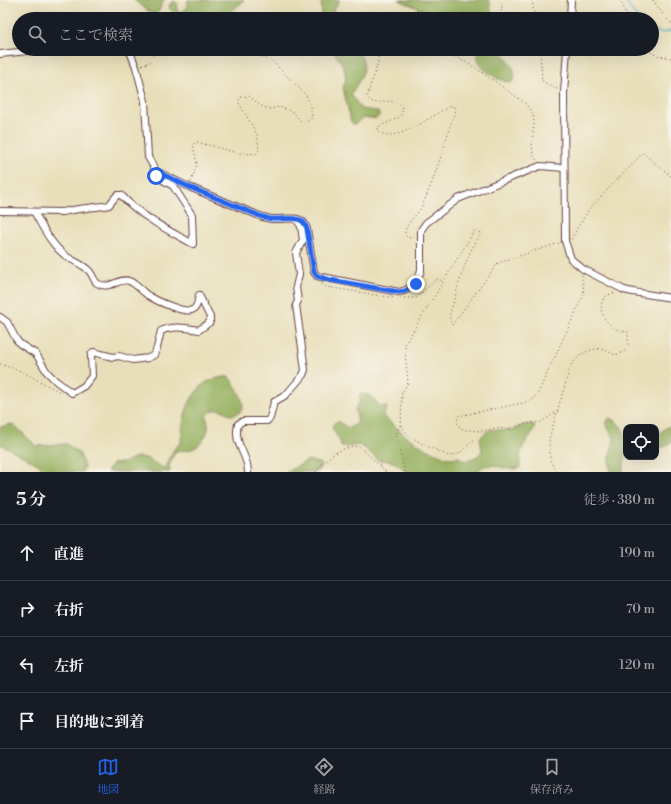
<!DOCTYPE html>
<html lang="ja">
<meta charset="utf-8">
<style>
:root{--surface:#171b24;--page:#242831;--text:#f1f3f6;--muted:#9ea1a6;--line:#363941;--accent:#2563eb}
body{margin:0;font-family:"Libre Bodoni","Noto Serif JP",serif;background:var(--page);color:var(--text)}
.controls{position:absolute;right:12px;bottom:12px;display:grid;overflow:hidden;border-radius:8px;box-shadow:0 4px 16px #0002}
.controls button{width:36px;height:36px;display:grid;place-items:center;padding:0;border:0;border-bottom:1px solid var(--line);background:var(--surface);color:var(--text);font:20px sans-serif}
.stop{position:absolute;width:12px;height:12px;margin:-9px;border:3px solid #2563eb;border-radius:50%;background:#fff}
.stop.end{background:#2563eb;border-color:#fff;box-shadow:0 1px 4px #0008}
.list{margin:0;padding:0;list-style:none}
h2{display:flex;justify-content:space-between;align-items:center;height:52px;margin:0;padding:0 16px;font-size:17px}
h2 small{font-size:13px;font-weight:400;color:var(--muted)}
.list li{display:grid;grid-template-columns:26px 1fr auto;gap:12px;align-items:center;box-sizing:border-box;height:56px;padding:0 16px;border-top:1px solid var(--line)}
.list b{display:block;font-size:15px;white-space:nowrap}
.list em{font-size:13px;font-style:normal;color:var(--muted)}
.icon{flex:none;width:22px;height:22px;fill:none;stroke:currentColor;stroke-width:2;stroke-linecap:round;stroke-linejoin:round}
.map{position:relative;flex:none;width:671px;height:472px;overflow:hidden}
.search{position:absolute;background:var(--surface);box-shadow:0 4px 16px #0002;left:12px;right:12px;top:12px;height:44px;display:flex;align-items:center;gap:10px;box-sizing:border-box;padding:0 14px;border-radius:22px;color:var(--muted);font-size:15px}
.sheet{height:276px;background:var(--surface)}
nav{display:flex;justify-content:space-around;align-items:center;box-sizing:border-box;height:56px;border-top:1px solid var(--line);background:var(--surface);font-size:11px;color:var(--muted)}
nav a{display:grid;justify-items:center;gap:2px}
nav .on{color:var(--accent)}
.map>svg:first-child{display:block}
.forest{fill:#99b264;stroke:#726848}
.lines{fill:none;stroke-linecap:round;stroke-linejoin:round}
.stream{stroke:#45aac5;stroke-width:1.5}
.street-casing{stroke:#623c40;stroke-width:8}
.path{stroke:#623c40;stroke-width:1;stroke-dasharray:1 3;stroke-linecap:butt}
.street{stroke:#fff;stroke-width:6}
.route{stroke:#2563eb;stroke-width:5}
</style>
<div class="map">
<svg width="671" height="472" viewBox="0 0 671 472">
<rect width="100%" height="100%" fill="#f7f3e8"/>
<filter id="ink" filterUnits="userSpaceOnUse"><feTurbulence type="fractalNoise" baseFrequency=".025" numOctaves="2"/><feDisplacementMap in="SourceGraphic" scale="8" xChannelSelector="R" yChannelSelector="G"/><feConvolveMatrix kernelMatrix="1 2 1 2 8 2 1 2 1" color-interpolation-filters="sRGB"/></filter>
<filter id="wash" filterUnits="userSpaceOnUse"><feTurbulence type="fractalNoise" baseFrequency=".012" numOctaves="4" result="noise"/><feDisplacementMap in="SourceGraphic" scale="16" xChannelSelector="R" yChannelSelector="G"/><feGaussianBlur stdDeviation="0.9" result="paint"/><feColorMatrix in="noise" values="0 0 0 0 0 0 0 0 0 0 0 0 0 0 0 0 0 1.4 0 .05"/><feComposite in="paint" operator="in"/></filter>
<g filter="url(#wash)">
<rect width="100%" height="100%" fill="#e8dfba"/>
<g class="forest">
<polygon points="134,0 165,0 162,3 159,11 154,14 148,11"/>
<path d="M188,0H244C240,6 232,9 228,15V19H181L169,8L170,4L174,1L178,4L177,10L178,12H180L186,9Z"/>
<polygon points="321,0 340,0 333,11 334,19 322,19"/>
<polygon points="399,0 489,0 493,19 434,19 432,14"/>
<path d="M332,49H356C371,67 361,77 351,94L361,109C367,110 375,110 379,113V116C374,121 368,117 362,119C358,121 358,124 353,124L351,122L343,88L346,79L344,67Z"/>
<path d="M475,49H499C506,57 522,74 511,83L498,79L481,67Z"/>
<path d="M223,377H229C237,387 255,414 230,415C221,408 214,407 206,416C207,420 209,425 208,429C207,436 199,447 192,449C188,451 181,450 176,451C172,458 168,463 170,472H107L112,464L122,463L137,457L146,458L159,466L165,468L174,449L181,443C182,421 186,398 205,383C210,380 217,378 223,377Z"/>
<path d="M361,394C374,396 373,399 381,407L384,406L387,407L383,416L407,437L426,449L448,458L458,457L465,461L476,457L482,451L480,438C491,425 496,431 509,430C518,429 525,422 534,425L535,428C525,444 519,448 520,468C505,472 496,462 484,466C484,466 479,470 478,470V472H406C398,463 391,459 379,461L365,448L359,445L341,447L340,441L332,428L334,423L338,421L348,428L355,425L358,421L355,409L360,401L359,395Z"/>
<path d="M609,418C627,426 626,437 626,455L625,456L623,472H611C607,459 611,451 614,439L606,424Z"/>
<polygon points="9,424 14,425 36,446 66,444 80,454 84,467 82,472 47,472 38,464 0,444 0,426 2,427"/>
<polygon points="669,426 671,428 671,442 666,446 656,449 656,437 663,430"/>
<polygon points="309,460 321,464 318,472 286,472"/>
</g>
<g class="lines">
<g class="stream">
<polyline points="624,0 638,19"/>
<polyline points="652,30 661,33 671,31"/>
</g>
</g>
</g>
<g filter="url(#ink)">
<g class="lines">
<g class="street-casing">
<g id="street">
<polyline points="570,19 571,0"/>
<polyline points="567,49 564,93 565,241 571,259 583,269 624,290 633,292 671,298"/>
<polyline points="0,54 46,49"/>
<path d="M156,171L189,187L260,216C264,217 269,219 273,219C286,220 303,213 307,229L314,272L317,276L399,292C412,290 417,282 421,270V230L426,223L458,199L540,166L564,168"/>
<path d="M0,211L63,212C78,208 94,208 109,205L117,195H121C141,217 168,230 193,244L192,215L173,186L156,176V171L148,157L145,101L136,67L131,54L127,49"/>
<path d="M0,317L7,322L16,339L20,344L36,354L47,372L56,381L72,393L84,386L92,376L91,355L93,352L113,357L119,356L133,360L148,358L154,355L157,348L161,331C173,325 187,328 199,330L210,322V317L199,295C198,299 198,306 194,309C187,315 157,301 149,296C142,292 137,284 129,281C120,277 109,291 97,283C93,280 92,272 87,269C81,263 72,261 66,256C51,245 43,227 34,212"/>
<path d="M248,472C248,453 233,446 238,424L243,421H267L270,418L274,402L286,395L303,375L305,370L296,305L298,301L296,287L299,274L296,253L303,240L301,226L296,219"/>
</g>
</g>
<g class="path">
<polyline points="532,0 535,19"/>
<polyline points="620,0 628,19"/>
<polyline points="653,0 664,16 671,23"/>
<polyline points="376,19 379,14 419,10 441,19"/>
<polyline points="500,19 502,8 501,0"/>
<path d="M378,49V63L367,96C372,108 384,99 394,102C397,103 400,105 402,107V113L400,117L378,127V131C394,146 434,114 450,106H454L455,110C445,143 436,176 422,206C417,216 404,224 405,235L408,238L415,237"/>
<polyline points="432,49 454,56 474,67 524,102 533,114 534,124 532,144 533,155 537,161"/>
<polyline points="540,49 542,80 543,82 559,90"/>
<path d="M648,49C654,57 663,56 671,58"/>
<polyline points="142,65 149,63 156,51 159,49"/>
<polyline points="191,182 197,164 193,144 197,142 238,153 256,154 259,150 257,134 239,103 239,100 241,97 249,96 261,106 270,109 280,107 293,112 301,121 306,122 312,118 311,106 306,95 271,60 239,49"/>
<polyline points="571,239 589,209 643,153 671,176"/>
<polyline points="318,282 327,287 395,298"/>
<polyline points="400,298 416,298 437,279 443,281"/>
<polyline points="0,364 21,371 60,392"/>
<polyline points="558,411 541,422 524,424 509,429 495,428 483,431 467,430 460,428 457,422 458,416 523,403 533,399 538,393 584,294 582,275"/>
<polyline points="401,425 409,436 427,446 449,456 459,454 482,432"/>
<path d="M316,472C325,457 341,447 359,446L386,472"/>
<path d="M405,472L396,437L398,429L401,424L402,392L408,383L405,351V344L475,230L480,231L481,234C465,256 459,285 451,310C449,316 449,320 452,325L498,263L559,243"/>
<path d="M556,472L550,460L549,439L571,365C580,354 592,345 607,351C616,355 614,356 624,352L628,345V332C624,331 619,331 616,329C607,325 597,310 603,300C605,295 612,294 616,292"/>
</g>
<use href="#street" class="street"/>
</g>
</g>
<g class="lines" filter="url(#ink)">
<path class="route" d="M156,176V171L189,187L260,216C264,217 269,219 273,219C285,220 303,213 307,229L314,272L317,276L330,280L399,292L405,291L416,284"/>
</g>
</svg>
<div class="controls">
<button><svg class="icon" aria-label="locate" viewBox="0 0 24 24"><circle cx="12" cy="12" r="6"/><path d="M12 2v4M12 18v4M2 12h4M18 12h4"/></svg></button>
</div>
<div class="stop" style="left:156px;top:176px"></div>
<div class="stop end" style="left:416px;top:284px"></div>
<div class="search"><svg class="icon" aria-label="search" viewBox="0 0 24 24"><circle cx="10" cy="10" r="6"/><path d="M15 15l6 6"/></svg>ここで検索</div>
</div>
<section class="sheet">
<h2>5 分<small>徒歩 · 380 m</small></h2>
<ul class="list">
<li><svg class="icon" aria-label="ahead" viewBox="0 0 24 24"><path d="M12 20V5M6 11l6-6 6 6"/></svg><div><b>直進</b></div><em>190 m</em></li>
<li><svg class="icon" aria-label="right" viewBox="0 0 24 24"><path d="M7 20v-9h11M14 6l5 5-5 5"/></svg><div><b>右折</b></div><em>70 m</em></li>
<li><svg class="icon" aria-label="left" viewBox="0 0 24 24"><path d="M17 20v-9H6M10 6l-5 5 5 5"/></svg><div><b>左折</b></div><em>120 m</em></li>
<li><svg class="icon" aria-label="arrive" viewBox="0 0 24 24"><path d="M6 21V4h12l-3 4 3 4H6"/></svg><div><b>目的地に到着</b></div></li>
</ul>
</section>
<nav>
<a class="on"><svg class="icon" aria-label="map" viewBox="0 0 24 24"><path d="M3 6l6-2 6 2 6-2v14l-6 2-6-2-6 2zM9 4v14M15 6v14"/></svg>地図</a>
<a><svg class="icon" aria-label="directions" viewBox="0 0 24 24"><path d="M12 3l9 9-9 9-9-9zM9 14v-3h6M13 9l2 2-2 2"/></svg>経路</a>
<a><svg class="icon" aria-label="saved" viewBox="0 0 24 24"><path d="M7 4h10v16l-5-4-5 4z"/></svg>保存済み</a>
</nav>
